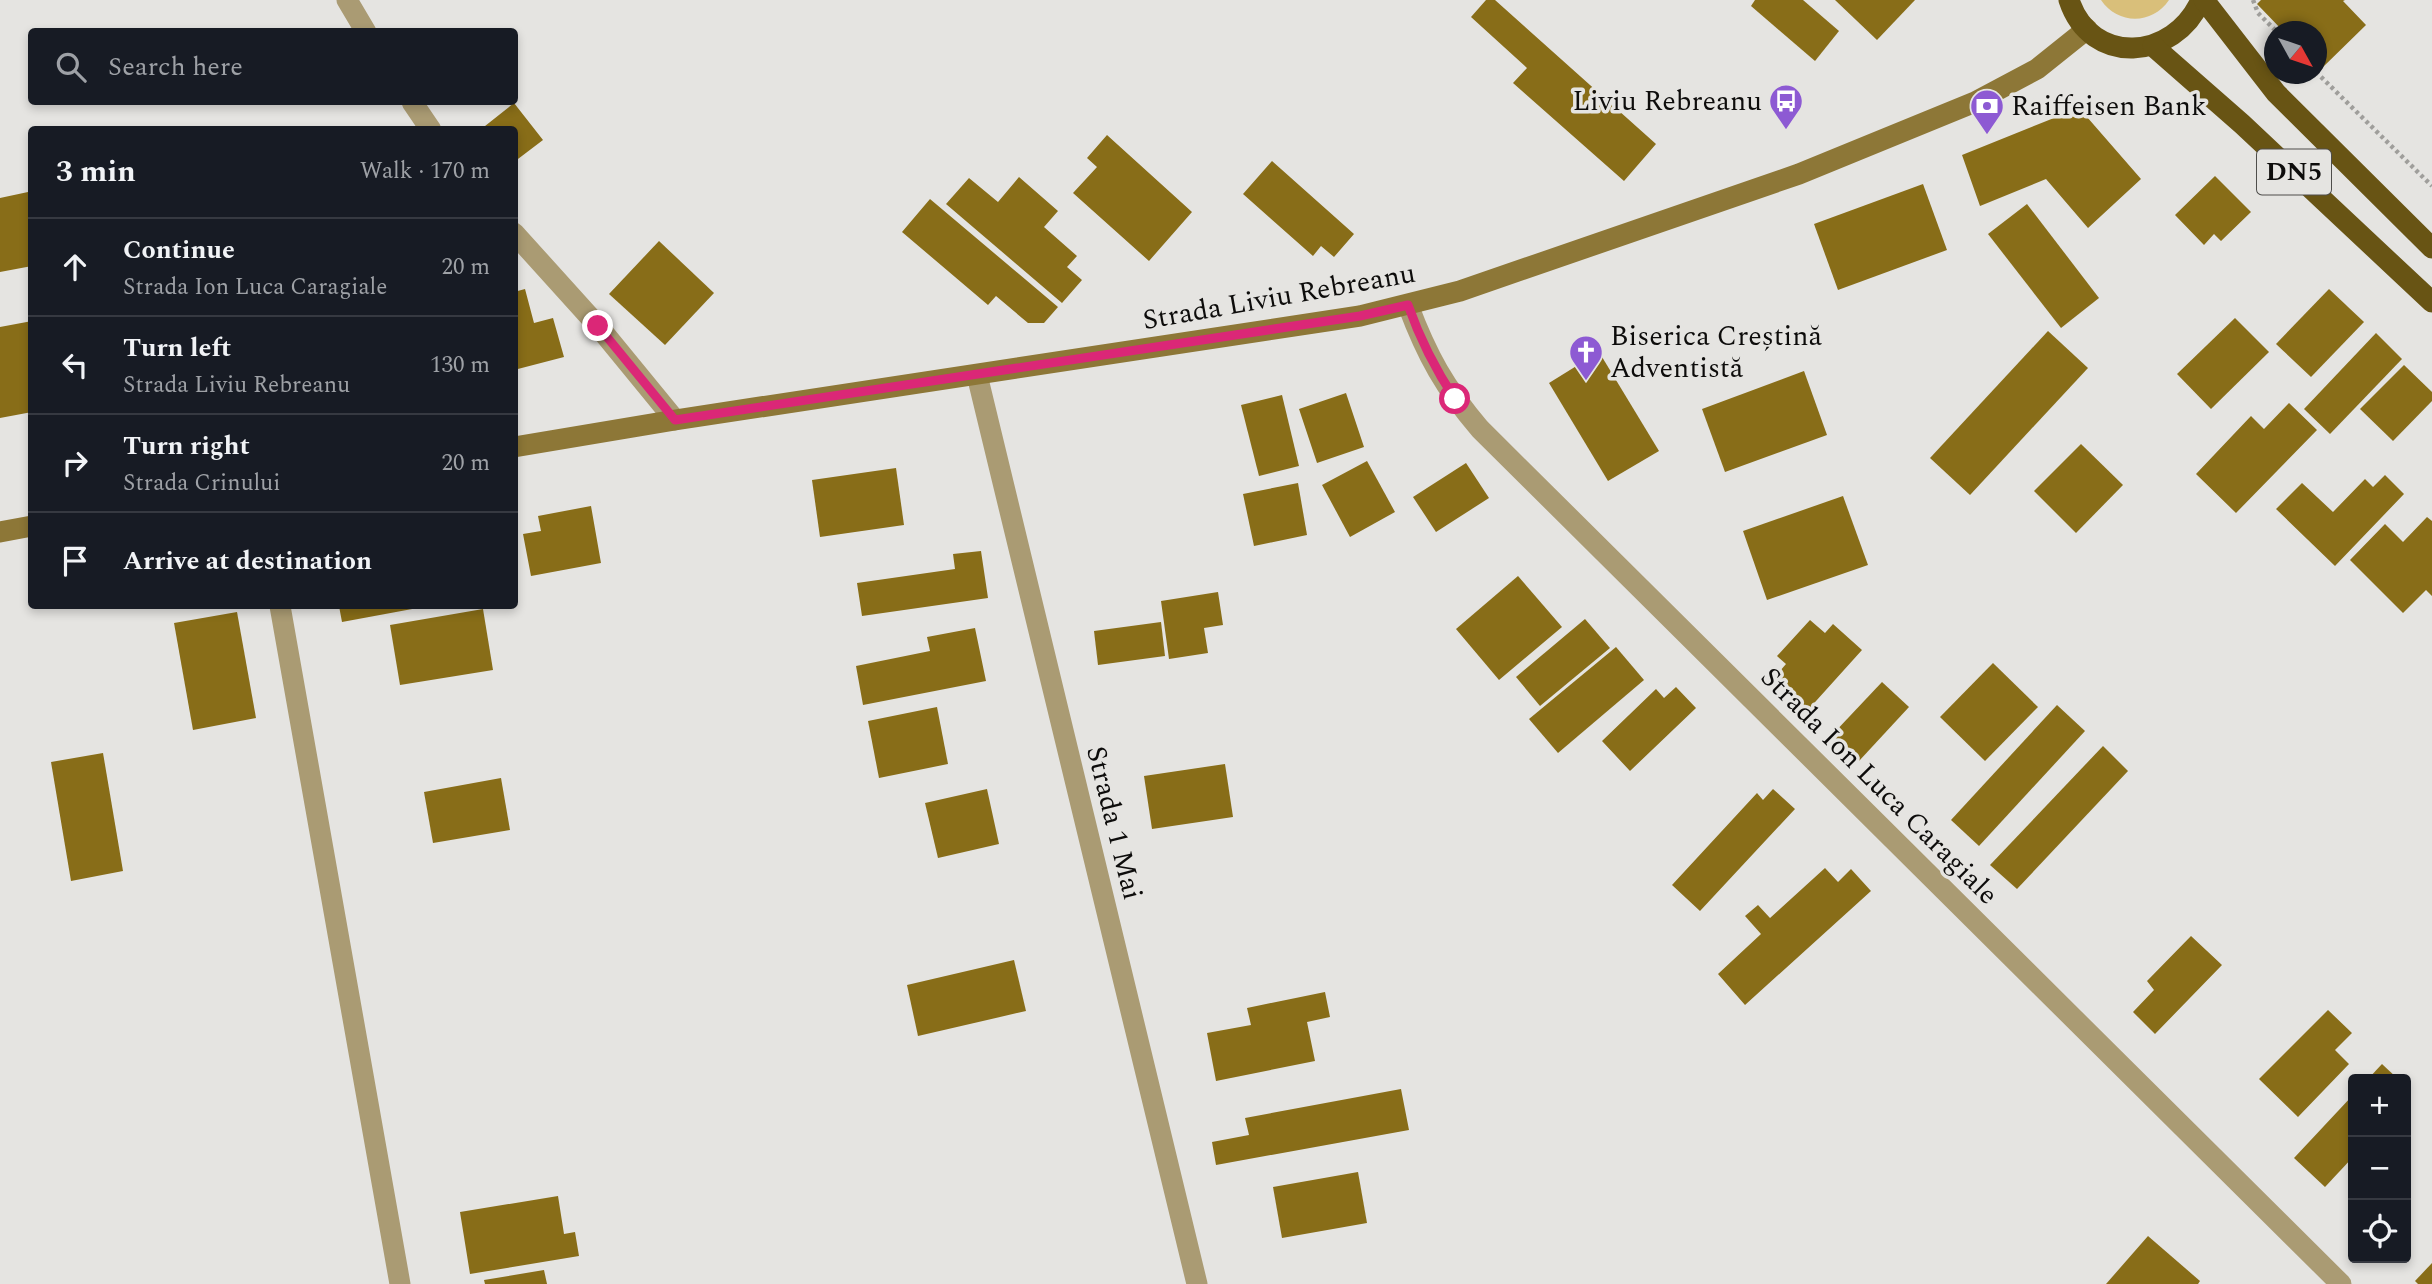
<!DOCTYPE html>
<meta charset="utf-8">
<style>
:root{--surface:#171b24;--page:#20242c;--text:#f1f3f6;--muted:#9ea1a6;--line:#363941}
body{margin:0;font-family:Spectral,serif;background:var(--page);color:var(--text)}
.controls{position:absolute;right:21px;bottom:21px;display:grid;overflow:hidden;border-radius:7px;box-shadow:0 4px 10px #0003}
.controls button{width:63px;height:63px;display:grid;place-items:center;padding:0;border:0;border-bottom:2px solid var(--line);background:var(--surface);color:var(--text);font:35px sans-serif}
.compass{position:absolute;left:2264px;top:21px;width:63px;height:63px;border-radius:50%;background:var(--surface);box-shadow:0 4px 10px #0003;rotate:130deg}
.stop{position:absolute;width:21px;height:21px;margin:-16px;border:5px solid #db2777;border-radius:50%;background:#fff}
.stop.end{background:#db2777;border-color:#fff;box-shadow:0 2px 7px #0008}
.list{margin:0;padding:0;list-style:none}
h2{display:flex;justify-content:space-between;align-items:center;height:91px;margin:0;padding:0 28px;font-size:30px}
h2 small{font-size:23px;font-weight:400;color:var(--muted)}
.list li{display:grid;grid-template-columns:46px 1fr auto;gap:21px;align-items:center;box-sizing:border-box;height:98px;padding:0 28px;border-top:2px solid var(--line)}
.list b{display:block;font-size:26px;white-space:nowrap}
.list p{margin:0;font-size:23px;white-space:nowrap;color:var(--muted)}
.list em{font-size:23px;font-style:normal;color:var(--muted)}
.icon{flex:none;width:38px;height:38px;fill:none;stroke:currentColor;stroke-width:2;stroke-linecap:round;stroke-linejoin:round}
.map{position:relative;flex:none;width:2432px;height:1284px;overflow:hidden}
.search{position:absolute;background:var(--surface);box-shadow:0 4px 10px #0003;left:28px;top:28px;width:490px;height:77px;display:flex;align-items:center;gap:18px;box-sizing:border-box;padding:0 24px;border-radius:7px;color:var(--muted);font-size:26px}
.panel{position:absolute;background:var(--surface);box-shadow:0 4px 10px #0003;left:28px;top:126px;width:490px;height:483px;border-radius:7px}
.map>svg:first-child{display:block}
.green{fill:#d9bf7a}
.building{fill:#886d18}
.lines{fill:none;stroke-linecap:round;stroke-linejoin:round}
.path{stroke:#9f9e9b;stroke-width:4.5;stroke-dasharray:3.5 3.5;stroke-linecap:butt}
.minor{stroke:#aa9b73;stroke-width:21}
.secondary{stroke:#8d7737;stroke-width:21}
.trunk{stroke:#685414;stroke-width:21}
.route{stroke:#db2777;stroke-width:9}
.labels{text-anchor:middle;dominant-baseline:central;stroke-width:7;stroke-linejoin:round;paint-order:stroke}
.shield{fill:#e5e4e1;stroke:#4e4d4b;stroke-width:2}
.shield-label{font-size:26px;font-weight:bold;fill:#0d0c0b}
.poi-label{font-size:28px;fill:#0d0c0b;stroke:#e5e4e1;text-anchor:start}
.street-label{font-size:28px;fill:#0d0c0b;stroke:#e5e4e1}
</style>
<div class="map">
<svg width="2432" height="1284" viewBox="0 0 2432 1284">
<rect width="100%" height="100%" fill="#e5e4e1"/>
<path class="green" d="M2101,0H2169C2152,25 2118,25 2101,0Z"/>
<g class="building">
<polygon points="1486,0 1495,0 1656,144 1624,181 1513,83 1527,68 1471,17"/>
<polygon points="1755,0 1803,0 1839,31 1815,61 1751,6"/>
<polygon points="1835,0 1915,0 1877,40"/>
<polygon points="2261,0 2345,0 2343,1 2366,25 2321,69 2316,65 2316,32 2284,32 2257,4"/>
<polygon points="514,103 543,140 514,162 514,130 480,130"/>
<polygon points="2059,116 2087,117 2141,179 2088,228 2046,179 1980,206 1962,155"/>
<polygon points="1107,135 1192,212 1149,261 1073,193 1097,167 1087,158"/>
<polygon points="1272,161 1354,234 1334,257 1321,246 1313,256 1243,194"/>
<polygon points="2215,176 2251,212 2221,241 2214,234 2204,245 2175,215"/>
<polygon points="1019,177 1058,211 1044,227 1077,256 1067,267 1082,280 1062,303 946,204 969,178 998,202"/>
<polygon points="1923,184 1947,250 1838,290 1814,224"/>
<polygon points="28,192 32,213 32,266 0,272 0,198"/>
<polygon points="930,199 1058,307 1044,323 1028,323 996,296 988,305 902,232"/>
<polygon points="2027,204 2099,298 2061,328 1988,234"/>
<polygon points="659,241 714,293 665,345 609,294"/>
<polygon points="525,289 534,323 553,318 564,357 514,370 514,292"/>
<polygon points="2329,289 2364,322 2311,377 2276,344"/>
<polygon points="2235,318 2269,352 2211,409 2177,374"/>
<polygon points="32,321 32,412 0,418 0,327"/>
<polygon points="2048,331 2088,368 1970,495 1930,458"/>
<polygon points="2376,333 2402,359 2330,434 2304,409"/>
<polygon points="1599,352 1659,451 1608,481 1549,383"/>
<polygon points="2404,365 2432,392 2432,401 2393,441 2360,409"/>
<polygon points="1804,371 1827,435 1725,472 1702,409"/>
<polygon points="1346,393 1364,447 1317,463 1299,409"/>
<polygon points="1282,395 1299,466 1259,476 1241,405"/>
<polygon points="2289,403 2317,430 2236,513 2196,474 2251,416 2264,429"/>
<polygon points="2081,444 2123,485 2076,533 2034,491"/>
<polygon points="1367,461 1395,512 1350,537 1322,485"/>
<polygon points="1466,463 1489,498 1436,532 1413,497"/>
<polygon points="896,468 904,525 820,537 812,480"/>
<polygon points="2385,475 2404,494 2335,566 2276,509 2302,483 2333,512 2365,479 2373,487"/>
<polygon points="1298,483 1307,535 1254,546 1243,494"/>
<polygon points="1843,496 1868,565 1767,600 1743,531"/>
<polygon points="591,506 601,563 531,576 523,534 541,531 538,516"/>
<polygon points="2427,517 2432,521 2432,596 2426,590 2403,613 2350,560 2385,524 2403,542"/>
<polygon points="981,551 988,598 862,616 857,583 955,569 953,554"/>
<polygon points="1518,576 1562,627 1499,680 1456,629"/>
<polygon points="1218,592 1223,625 1204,628 1208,653 1169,659 1161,601"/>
<polygon points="339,606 422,606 423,607 342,622"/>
<polygon points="483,609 493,670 400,685 390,625"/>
<polygon points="237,612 256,718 193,730 174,623"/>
<polygon points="1585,619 1610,648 1540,706 1516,677"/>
<polygon points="1810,620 1825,633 1833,624 1862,650 1807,711 1772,680 1786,664 1777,656"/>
<polygon points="1161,622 1165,656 1098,665 1094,631"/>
<polygon points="975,628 986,681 863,705 856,666 930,651 927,637"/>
<polygon points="1616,647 1644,680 1558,753 1529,719"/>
<polygon points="1993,663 2038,707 1985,761 1940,717"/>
<polygon points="1882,682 1909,707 1859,761 1832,735"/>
<polygon points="1676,687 1696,708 1630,771 1602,741 1656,689 1664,698"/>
<polygon points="2057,705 2085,731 1979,846 1951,820"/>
<polygon points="937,707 948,764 879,778 868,721"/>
<polygon points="2103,746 2128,771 2017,889 1990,865"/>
<polygon points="103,753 123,871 71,881 51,762"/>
<polygon points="1225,764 1233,817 1152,829 1144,776"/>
<polygon points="501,778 510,830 433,843 424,792"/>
<polygon points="987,789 999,844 938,858 925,803"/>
<polygon points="1773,789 1795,809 1700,911 1672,885 1757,793 1763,800"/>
<polygon points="1825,868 1838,882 1851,869 1871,891 1745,1005 1718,974 1761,934 1745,916 1758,905 1770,918"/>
<polygon points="2191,936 2222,965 2155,1034 2133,1012 2154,990 2147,981"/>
<polygon points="1014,960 1026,1011 918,1036 907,985"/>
<polygon points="1325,992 1330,1017 1307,1022 1315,1061 1216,1081 1207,1033 1251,1025 1247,1008"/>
<polygon points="2328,1010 2352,1033 2335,1050 2349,1064 2298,1117 2259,1079"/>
<polygon points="2382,1064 2398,1079 2368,1079"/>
<polygon points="1401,1089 1409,1130 1216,1165 1212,1142 1249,1135 1245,1118"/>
<polygon points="2353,1095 2353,1157 2325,1187 2294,1158"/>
<polygon points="1358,1172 1367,1223 1282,1238 1273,1187"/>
<polygon points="558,1196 564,1234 575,1232 579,1256 470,1274 460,1212"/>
<polygon points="2148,1236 2200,1281 2198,1284 2106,1284"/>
<polygon points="2432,1263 2432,1284 2418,1284 2415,1281"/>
<polygon points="544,1270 547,1284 485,1284 484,1280"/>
</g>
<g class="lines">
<g class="path">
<polyline points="2253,0 2258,13 2277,32"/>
<polyline points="2316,72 2432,186"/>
</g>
<g class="minor">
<polyline points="347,0 366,32"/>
<polyline points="412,102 431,130"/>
<polyline points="514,233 598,326 675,420"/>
<path d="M1408,305C1427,356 1445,388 1480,429L2341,1284"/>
<polyline points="977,375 1197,1284"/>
<polyline points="280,606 400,1284"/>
</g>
<g class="secondary">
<polyline points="514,447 675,420 1360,316 1460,291 1799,174 1975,102 2037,69 2087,29"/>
<polyline points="0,532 32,526"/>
</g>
<g class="trunk">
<path d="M2069,0C2091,67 2174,61 2201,0"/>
<polyline points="2204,0 2276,93 2432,248"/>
<polyline points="2153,46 2242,124 2432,302"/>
</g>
</g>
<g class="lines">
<path class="route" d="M598,326L675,420L1360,316L1408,305C1420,339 1435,369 1455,399"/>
</g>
<defs>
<g id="bus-pin" transform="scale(1.75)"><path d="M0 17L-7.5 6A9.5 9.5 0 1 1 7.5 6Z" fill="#8d5ad3" stroke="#e5e4e1"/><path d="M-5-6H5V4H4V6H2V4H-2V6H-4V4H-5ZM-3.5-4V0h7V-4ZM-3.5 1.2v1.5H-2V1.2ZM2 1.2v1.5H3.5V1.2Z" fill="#fff"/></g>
<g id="bank-pin" transform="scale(1.75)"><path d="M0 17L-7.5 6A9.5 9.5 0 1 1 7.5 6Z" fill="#8d5ad3" stroke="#e5e4e1"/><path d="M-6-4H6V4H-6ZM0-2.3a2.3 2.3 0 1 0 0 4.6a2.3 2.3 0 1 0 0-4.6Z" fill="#fff"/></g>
<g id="church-pin" transform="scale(1.75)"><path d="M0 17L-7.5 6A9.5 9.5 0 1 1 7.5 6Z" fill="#8d5ad3" stroke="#e5e4e1"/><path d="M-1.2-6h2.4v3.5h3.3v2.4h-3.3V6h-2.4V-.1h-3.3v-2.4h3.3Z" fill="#fff"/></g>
</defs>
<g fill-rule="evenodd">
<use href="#bus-pin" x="1786" y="101"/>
<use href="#bank-pin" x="1987" y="106"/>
<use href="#church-pin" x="1586" y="352"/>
</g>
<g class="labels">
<rect class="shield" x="2257" y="149.5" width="74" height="45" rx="5"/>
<g class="shield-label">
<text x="2294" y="172">DN5</text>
</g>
<g class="poi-label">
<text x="1762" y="101" text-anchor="end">Liviu Rebreanu</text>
<text x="2011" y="106">Raiffeisen Bank</text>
<text x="1610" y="336">Biserica Creștină<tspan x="1610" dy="32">Adventistă</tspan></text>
</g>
<g class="street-label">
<text transform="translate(1279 297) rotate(-10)">Strada Liviu Rebreanu</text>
<text transform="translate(1879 786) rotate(45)">Strada Ion Luca Caragiale</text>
<text transform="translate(1114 823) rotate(76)">Strada 1 Mai</text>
</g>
</g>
</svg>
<div class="controls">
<button>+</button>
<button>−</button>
<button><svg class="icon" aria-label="locate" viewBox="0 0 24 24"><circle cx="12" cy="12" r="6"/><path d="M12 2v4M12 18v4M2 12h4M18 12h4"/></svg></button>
</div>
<svg class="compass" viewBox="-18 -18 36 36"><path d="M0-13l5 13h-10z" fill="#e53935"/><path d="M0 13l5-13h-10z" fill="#9ea1a6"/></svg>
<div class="stop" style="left:1455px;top:399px"></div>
<div class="stop end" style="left:598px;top:326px"></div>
<div class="search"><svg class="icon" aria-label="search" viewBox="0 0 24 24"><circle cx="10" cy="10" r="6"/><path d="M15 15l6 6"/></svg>Search here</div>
<section class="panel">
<h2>3 min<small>Walk · 170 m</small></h2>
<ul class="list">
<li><svg class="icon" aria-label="ahead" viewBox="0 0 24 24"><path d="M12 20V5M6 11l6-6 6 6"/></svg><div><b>Continue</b><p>Strada Ion Luca Caragiale</p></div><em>20 m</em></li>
<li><svg class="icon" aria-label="left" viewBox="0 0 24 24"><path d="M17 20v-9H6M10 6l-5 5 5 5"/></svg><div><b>Turn left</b><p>Strada Liviu Rebreanu</p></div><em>130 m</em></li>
<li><svg class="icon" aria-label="right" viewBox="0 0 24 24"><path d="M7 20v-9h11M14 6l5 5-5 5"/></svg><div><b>Turn right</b><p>Strada Crinului</p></div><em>20 m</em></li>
<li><svg class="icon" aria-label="arrive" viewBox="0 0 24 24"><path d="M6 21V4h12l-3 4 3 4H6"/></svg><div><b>Arrive at destination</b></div></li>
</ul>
</section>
</div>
